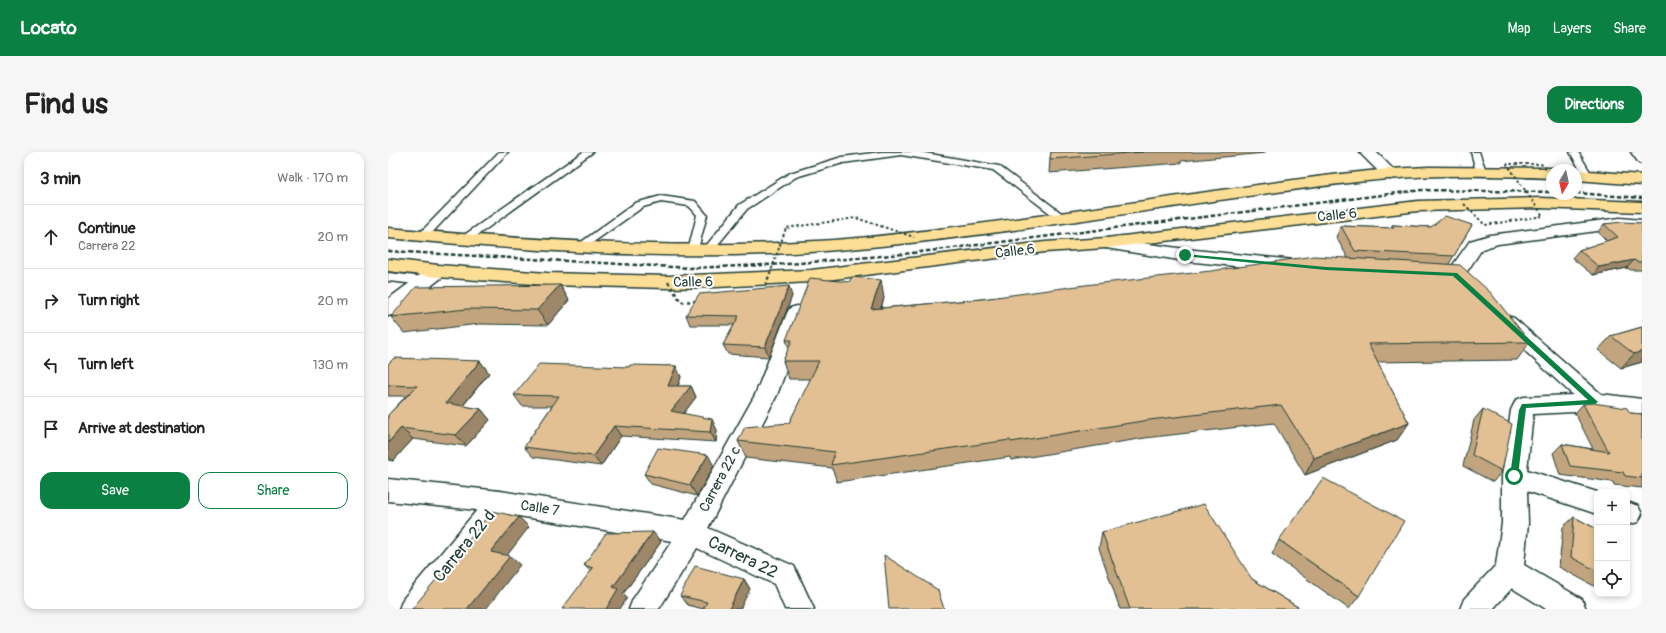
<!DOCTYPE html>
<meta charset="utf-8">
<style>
:root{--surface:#fff;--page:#f6f6f6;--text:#222;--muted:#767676;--line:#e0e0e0;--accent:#0b8043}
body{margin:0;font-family:Pangolin,sans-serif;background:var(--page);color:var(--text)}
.controls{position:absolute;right:12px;bottom:12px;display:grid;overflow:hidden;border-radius:8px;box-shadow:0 2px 6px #0003}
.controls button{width:36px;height:36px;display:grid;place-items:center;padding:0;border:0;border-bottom:1px solid var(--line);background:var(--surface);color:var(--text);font:20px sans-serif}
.compass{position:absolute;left:1158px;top:12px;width:36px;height:36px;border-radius:50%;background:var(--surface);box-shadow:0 2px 6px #0003;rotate:189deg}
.stop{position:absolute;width:12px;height:12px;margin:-9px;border:3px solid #0b8043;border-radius:50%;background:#fff}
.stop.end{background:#0b8043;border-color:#fff;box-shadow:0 1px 4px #0008}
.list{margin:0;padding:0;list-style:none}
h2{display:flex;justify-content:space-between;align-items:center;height:52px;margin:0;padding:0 16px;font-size:17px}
h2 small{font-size:13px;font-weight:400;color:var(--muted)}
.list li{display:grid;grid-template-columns:26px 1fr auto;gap:12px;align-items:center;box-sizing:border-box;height:64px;padding:0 16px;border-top:1px solid var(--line)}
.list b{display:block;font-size:15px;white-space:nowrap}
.list p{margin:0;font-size:13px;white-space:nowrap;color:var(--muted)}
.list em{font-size:13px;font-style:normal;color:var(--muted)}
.actions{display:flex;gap:8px;padding:12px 16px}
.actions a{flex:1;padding:9px 0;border:1px solid var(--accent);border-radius:12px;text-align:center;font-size:14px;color:var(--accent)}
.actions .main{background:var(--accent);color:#fff}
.icon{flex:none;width:22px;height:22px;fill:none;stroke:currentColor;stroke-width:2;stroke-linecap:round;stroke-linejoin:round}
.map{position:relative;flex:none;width:1254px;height:457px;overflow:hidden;border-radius:12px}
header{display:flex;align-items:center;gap:24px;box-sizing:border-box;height:56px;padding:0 20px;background:var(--accent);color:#fff}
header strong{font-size:19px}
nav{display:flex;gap:22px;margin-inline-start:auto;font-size:14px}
.intro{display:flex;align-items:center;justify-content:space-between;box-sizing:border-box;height:96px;padding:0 24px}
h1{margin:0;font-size:28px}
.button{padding:10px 18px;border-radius:12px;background:var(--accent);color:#fff;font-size:14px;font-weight:700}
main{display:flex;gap:24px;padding:0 24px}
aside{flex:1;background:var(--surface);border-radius:12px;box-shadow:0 2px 6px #0003}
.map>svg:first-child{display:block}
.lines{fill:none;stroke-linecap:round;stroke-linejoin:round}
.lane-casing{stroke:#1f3d34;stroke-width:3}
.street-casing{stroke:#1f3d34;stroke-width:3}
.highway-casing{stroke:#1f3d34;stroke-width:3}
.lane{fill:#fff;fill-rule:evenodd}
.street{fill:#fff;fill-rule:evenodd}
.highway{fill:#fcde96;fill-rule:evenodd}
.rail{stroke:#1f3d34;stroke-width:2.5;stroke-dasharray:4.5 2.5;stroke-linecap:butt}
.path-bridge-far1{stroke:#1f3d34;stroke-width:2;stroke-dasharray:2.5 2.5;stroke-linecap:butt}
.path-bridge{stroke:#1f3d34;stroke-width:2.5;stroke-dasharray:3 3;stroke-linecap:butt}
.wall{fill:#c2a57f;stroke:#1f3d34}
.shaded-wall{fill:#9e8668;stroke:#1f3d34}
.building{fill:#e2c094;stroke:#1f3d34}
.route{fill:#0b8043}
.labels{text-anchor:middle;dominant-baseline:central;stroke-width:4;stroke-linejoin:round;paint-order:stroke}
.street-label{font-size:14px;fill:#1f3d34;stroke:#fff}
.near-street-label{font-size:17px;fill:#1f3d34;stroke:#fff}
</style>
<header>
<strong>Locato</strong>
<nav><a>Map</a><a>Layers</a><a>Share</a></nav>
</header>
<div class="intro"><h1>Find us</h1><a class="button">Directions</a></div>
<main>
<aside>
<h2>3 min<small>Walk · 170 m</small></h2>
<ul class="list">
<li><svg class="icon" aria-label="ahead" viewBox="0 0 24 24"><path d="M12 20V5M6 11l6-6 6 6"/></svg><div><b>Continue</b><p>Carrera 22</p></div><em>20 m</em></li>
<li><svg class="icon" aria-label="right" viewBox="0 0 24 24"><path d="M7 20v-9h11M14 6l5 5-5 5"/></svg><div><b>Turn right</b></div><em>20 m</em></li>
<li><svg class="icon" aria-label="left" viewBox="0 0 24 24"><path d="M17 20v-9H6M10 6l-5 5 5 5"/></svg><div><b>Turn left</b></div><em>130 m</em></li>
<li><svg class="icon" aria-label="arrive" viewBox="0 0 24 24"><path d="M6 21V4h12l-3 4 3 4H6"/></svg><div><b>Arrive at destination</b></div></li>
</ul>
<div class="actions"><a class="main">Save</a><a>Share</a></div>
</aside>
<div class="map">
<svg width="1254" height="457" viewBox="0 0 1254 457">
<rect width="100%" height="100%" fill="#fff"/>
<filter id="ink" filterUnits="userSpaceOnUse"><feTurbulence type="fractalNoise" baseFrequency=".025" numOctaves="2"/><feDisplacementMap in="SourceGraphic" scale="8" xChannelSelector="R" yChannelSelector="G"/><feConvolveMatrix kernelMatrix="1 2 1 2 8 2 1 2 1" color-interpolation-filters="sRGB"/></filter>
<g filter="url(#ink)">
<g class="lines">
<g class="lane-casing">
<g id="lane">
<polygon points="111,0 120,0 39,86 31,86 30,84 31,82"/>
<polygon points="195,0 205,0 80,90 72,90 71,88 72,86"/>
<polygon points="493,0 531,0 611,14 680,66 679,68 671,68 605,18 513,3 455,11 408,25 359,57 323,101 315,101 314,99 351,53 402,21 454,5"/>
<polygon points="1083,0 1091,0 1098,19 1096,21 1093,22 1088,19"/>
<polygon points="1182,0 1190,0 1204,23 1202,25 1196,25"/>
<polygon points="1243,0 1252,0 1254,3 1254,12 1251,11"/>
<polygon points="273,44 307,49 319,63 309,101 301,101 300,99 309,63 301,54 273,50 255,55 197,96 189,96 188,94 247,51"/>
<polygon points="0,121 37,125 41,126 43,129 41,132 37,133 0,129"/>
</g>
</g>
<g class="street-casing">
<g id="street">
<polygon points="971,0 988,0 1010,22 1008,25 1002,27 996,25"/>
<path d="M1232,66L1254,68V78L1232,76L1110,92L1094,97L1074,127C1063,130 1052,129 1041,126L1039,122L1041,118L1048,116L1062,117L1082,89L1102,83Z"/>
<polygon points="718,86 797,97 907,108 914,110 916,114 914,118 907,120 797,109 712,95 709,91 712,87"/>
<polygon points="50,113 57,115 59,119 57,123 7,162 0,164 0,147 43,115"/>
<polygon points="409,154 416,156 419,161 389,243 320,376 406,414 426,457 397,457 386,432 309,396 271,457 241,457 245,447 284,389 118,362 43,457 11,457 15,447 89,358 0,349 0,327 112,339 297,368 367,243 399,161 402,156"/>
<polygon points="1119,164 1126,166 1213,242 1254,247 1254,265 1207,259 1145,262 1139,318 1209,340 1209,362 1139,339 1140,371 1136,413 1194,447 1198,457 1158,457 1124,436 1105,457 1072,457 1076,447 1108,413 1114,371 1114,324 1123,258 1128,248 1136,245 1185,243 1112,176 1109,171 1112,166"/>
<polygon points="1239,350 1250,354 1254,362 1250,370 1239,373"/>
</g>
</g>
<g class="highway-casing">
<g id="highway">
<path d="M1041,15L1164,16L1170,18H1164V26C1109,24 1054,22 1000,27C941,32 883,41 825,49C714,65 604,83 493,94C328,112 164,101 0,86V76C143,88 285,98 429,89C483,86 536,79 590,72C708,57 826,38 944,23L1000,17Z"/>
<polygon points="1188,18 1254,23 1254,33 1188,28"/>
<polygon points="1153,46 1254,50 1254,60 1153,56 1030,59 718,96 657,100 423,130 328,135 280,136 159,133 50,125 0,119 0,107 50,113 159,121 280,124 423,118 657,90 718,86 1030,49"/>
</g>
</g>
<use href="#lane" class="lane"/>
<use href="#street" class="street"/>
<use href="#highway" class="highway"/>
<g class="rail">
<polyline points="1188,41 1254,46"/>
<polyline points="0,99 304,116 400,112 516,102 1034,38 1164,40"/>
</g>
<g class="path-bridge-far1">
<polyline points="1076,52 1097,73 1155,64 1119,12 1153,12 1164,21"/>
<polyline points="382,122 398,76 468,66 526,85"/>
</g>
<g class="path-bridge">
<polyline points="280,130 293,150 309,149"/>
<polyline points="376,139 382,121"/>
</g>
</g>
<g class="wall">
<polygon points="663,0 877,0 877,1 793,9 793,11 661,21 662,7"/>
<polygon points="1254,71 1254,118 1243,118 1239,116 1205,123 1184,106 1191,98 1219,89 1210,80 1216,72"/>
<polygon points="1004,73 1043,75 1084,73 1061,112 1142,190 1129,208 989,210 1021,271 1009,288 917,323 886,271 757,286 623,308 622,305 449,330 444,316 358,306 350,289 401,271 423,227 401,227 395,209 401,196 398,188 496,146 493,156 594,147 960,106 948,85 953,74 1003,76"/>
<polygon points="172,133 181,148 160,173 91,172 16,181 3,165"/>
<polygon points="404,144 381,205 340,202 335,193 346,173 302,173 298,163"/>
<polygon points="1254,175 1254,210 1233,216 1210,198 1223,184"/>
<polygon points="92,209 101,221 75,254 93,257 102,268 78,294 25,287 5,309 0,308 0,263 18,244 0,244 0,212"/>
<polygon points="288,214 293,225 290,234 303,234 308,245 295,262 329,278 328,290 233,284 213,314 145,305 136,295 164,254 134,254 126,243 241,215"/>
<polygon points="1195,252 1242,261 1254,262 1254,336 1226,333 1225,330 1172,323 1165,301 1174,292 1205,297 1187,261"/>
<polygon points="1095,257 1114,319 1105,330 1075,314 1086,268"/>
<polygon points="326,314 309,344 263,332 256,322"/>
<polygon points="1186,365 1209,377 1209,434 1208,435 1171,415 1175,375"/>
<polygon points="714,380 864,427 913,457 732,457 711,396"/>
<polygon points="891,388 971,444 961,457 884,402"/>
<polygon points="273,390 235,442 239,446 202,419 196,413"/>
<polygon points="356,427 362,437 315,457 300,453 292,444"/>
</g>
<g class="shaded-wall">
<polygon points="1246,108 1239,116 1205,123 1211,115"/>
<polygon points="493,128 496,146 486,175 483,157"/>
<polygon points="172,133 181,148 160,173 149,158"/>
<polygon points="401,134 404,144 381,205 377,195"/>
<polygon points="1254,199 1254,210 1233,216 1246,202"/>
<polygon points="92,209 101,221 68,262 58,251"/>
<polygon points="288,214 293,225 286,245 280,234"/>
<polygon points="303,234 308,245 289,270 283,259"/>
<polygon points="93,257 102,268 78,294 68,283"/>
<polygon points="324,267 329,278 328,290 322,280"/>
<polygon points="1021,271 1009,288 917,323 926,306"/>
<polygon points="226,274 233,284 213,314 205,304"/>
<polygon points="13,276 25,287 5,309 0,304 0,291"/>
<polygon points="320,303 326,314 309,344 302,333"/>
<polygon points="131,365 141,375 114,410 103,400"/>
<polygon points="265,380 273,390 235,442 239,446 232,457 218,457 225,435"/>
<polygon points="122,404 132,413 98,457 79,457"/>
<polygon points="356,427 362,437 352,457 341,457"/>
</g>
<g class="building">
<polygon points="663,0 755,0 662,7"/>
<polygon points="1057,64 1084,73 1066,104 967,99 953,74 1006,76 1004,73 1043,75"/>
<polygon points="1234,70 1254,71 1254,110 1249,110 1246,108 1211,115 1191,98 1230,85 1216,72"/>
<polygon points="926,104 1072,113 1102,140 1142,190 980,192 1021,271 926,306 893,253 761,268 623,290 622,288 443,313 447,300 350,289 357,275 401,271 431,209 395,209 404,188 398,188 422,126 461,130 464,125 493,128 483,157 594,147 697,133 823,119"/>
<polygon points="172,133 149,158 79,157 3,165 28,135"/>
<polygon points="401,134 377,195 335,193 351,164 298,163 311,142"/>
<polygon points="1254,175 1254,199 1246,202 1223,184"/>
<polygon points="6,206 92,209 58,251 93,257 68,283 13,276 0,291 0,263 29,234 0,233 0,212"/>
<polygon points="151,212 241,215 242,213 288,214 280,234 303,234 283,259 324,267 322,280 226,274 205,304 136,295 171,244 126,243"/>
<polygon points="1205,251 1239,256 1242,261 1254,262 1254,326 1237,324 1235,320 1182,314 1174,292 1221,300 1195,252"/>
<polygon points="1095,257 1124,272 1114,319 1084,303"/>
<polygon points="270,296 320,303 302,333 256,322"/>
<polygon points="935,326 1016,369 971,444 891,388"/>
<polygon points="816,352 864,427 913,457 742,457 714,380"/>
<polygon points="104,359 131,365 103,400 122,404 79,457 24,457"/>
<polygon points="1186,365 1209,377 1209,419 1183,405"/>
<polygon points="265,380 225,435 230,437 218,457 174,457 205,416 196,413 218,381"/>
<polygon points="496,403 550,438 556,457 501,457"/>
<polygon points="307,414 356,427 341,457 315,457 319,450 292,444"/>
</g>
</g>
<polygon class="route" points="797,102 938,115 1069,121 1210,250 1207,252 1138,256 1130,324 1126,327 1124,326 1122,324 1131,258 1134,252 1200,248 1065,124 938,118 795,104 795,102"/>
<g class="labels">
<g class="street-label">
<text transform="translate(949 63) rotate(-6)">Calle 6</text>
<text transform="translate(627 99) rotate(-7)">Calle 6</text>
<text transform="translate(305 130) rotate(-1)">Calle 6</text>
<text transform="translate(332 327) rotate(-62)">Carrera 22 c</text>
<text transform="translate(152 356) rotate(9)">Calle 7</text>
</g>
<g class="near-street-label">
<text transform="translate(76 394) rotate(-51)">Carrera 22 d</text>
<text transform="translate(355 405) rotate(26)">Carrera 22</text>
</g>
</g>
</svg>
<div class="controls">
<button>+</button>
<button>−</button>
<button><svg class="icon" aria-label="locate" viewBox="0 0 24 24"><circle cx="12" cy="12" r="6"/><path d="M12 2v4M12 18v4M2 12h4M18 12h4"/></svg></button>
</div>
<svg class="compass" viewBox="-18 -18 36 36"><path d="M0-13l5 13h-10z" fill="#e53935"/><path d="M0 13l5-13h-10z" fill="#767676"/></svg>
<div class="stop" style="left:1126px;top:324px"></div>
<div class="stop end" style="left:797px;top:103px"></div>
</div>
</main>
